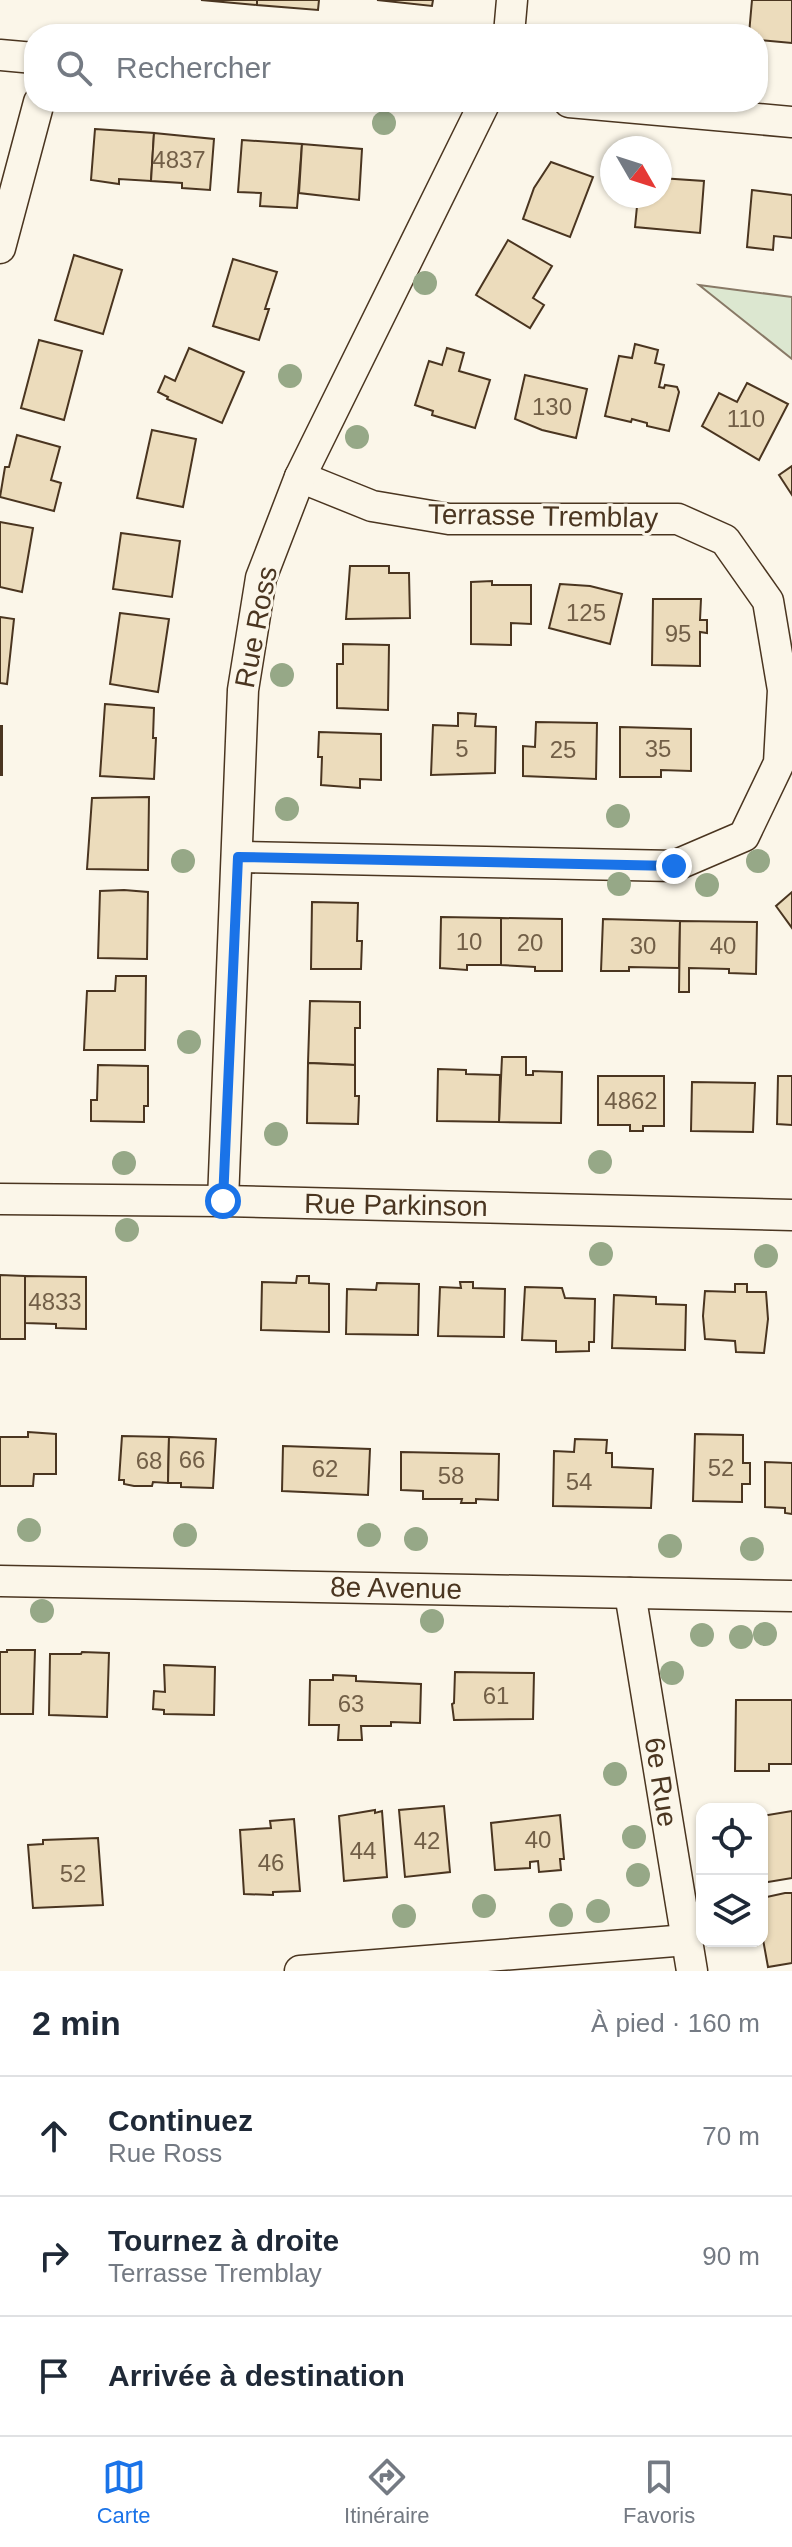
<!DOCTYPE html>
<html lang="fr">
<meta charset="utf-8">
<style>
:root{--surface:#fff;--page:#f2f2f3;--text:#1f2937;--muted:#747a83;--line:#e0e1e3;--accent:#1a73e8}
body{margin:0;font-family:Helvetica,sans-serif;background:var(--page);color:var(--text)}
.controls{position:absolute;right:24px;bottom:24px;display:grid;overflow:hidden;border-radius:16px;box-shadow:0 2px 6px #0004}
.controls button{width:72px;height:72px;display:grid;place-items:center;padding:0;border:0;border-bottom:2px solid var(--line);background:var(--surface);color:var(--text);font:40px sans-serif}
.compass{position:absolute;left:600px;top:136px;width:72px;height:72px;border-radius:50%;background:var(--surface);box-shadow:0 2px 6px #0004;rotate:129deg}
.stop{position:absolute;width:24px;height:24px;margin:-18px;border:6px solid #1a73e8;border-radius:50%;background:#fff}
.stop.end{background:#1a73e8;border-color:#fff;box-shadow:0 2px 8px #0008}
.list{margin:0;padding:0;list-style:none}
h2{display:flex;justify-content:space-between;align-items:center;height:104px;margin:0;padding:0 32px;font-size:34px}
h2 small{font-size:26px;font-weight:400;color:var(--muted)}
.list li{display:grid;grid-template-columns:52px 1fr auto;gap:24px;align-items:center;box-sizing:border-box;height:120px;padding:0 32px;border-top:2px solid var(--line)}
.list b{display:block;font-size:30px;white-space:nowrap}
.list p{margin:0;font-size:26px;white-space:nowrap;color:var(--muted)}
.list em{font-size:26px;font-style:normal;color:var(--muted)}
.icon{flex:none;width:44px;height:44px;fill:none;stroke:currentColor;stroke-width:2;stroke-linecap:round;stroke-linejoin:round}
.map{position:relative;flex:none;width:792px;height:1971px;overflow:hidden}
.search{position:absolute;background:var(--surface);box-shadow:0 2px 6px #0004;left:24px;right:24px;top:24px;height:88px;display:flex;align-items:center;gap:20px;box-sizing:border-box;padding:0 28px;border-radius:32px;color:var(--muted);font-size:30px}
.sheet{height:464px;background:var(--surface)}
nav{display:flex;justify-content:space-around;align-items:center;box-sizing:border-box;height:112px;border-top:2px solid var(--line);background:var(--surface);font-size:22px;color:var(--muted)}
nav a{display:grid;justify-items:center;gap:4px}
nav .on{color:var(--accent)}
.map>svg:first-child{display:block}
.green{fill:#dce7d0;stroke:#887966;stroke-width:2}
.building{fill:#ecdcbc;stroke:#4a3520;stroke-width:2}
.lines{fill:none;stroke-linecap:round;stroke-linejoin:round}
.street-casing{stroke:#4a3520;stroke-width:33}
.street{stroke:#fbf6e9;stroke-width:30}
.tree{fill:#96a887}
.route{stroke:#1a73e8;stroke-width:10}
.labels{text-anchor:middle;dominant-baseline:central;stroke-width:6;stroke-linejoin:round;paint-order:stroke}
.number-label{font-size:24px;fill:#725f47}
.street-label{font-size:28px;fill:#4a3520;stroke:#fbf6e9}
</style>
<div class="map">
<svg width="792" height="1971" viewBox="0 0 792 1971">
<rect width="100%" height="100%" fill="#fbf6e9"/>
<polygon class="green" points="699,285 792,297 792,359"/>
<g class="building">
<polygon points="201,0 257,0 257,5"/>
<polygon points="257,0 319,0 318,10 257,5"/>
<polygon points="377,0 433,0 432,6"/>
<polygon points="752,0 792,0 792,43 758,40 758,34 749,34"/>
<polygon points="95,129 154,133 151,181 119,179 119,184 91,180"/>
<polygon points="154,133 214,139 210,190 182,188 182,183 151,181"/>
<polygon points="242,140 302,144 297,208 260,206 261,193 238,192"/>
<polygon points="302,144 362,149 359,200 299,193"/>
<polygon points="551,162 593,177 570,237 523,219 534,188"/>
<polygon points="660,178 704,181 700,233 635,227 638,196 660,196"/>
<polygon points="752,190 792,195 792,238 774,236 773,250 747,247"/>
<polygon points="508,240 552,266 533,298 544,305 530,328 476,295"/>
<polygon points="74,255 122,270 103,334 55,320"/>
<polygon points="233,259 277,272 265,309 269,309 259,340 213,326"/>
<polygon points="39,340 82,351 64,420 21,408"/>
<polygon points="635,344 658,350 655,363 664,365 659,387 664,388 665,385 677,387 679,392 669,431 647,426 647,423 632,419 631,422 605,416 619,356 632,358"/>
<polygon points="189,348 244,372 222,423 167,399 168,397 158,392 165,376 175,381"/>
<polygon points="447,348 464,353 459,371 490,380 475,428 432,415 433,411 415,405 429,361 442,365"/>
<polygon points="525,375 587,389 576,438 542,430 515,419"/>
<polygon points="747,383 788,404 759,460 702,426 719,393 737,402"/>
<polygon points="152,430 196,439 183,507 137,498"/>
<polygon points="17,435 60,447 51,480 61,483 54,511 0,497 5,467 9,467"/>
<polygon points="792,466 792,495 779,475"/>
<polygon points="0,522 33,528 22,592 0,587"/>
<polygon points="121,533 180,541 172,597 113,589"/>
<polygon points="350,566 389,566 389,573 409,573 410,618 346,619"/>
<polygon points="492,581 492,585 531,585 531,624 511,623 511,645 471,644 471,582"/>
<polygon points="560,584 590,586 622,594 610,644 549,628"/>
<polygon points="653,599 701,599 700,620 707,620 707,633 700,632 700,666 652,665"/>
<polygon points="120,613 169,619 158,692 110,684"/>
<polygon points="0,617 14,619 7,684 0,683"/>
<polygon points="343,644 389,645 388,710 337,708 337,664 343,664"/>
<polygon points="105,704 154,708 153,738 156,738 154,779 100,776"/>
<polygon points="458,713 476,714 475,726 496,727 495,773 431,775 433,725 458,726"/>
<polygon points="536,722 597,723 596,779 523,776 523,746 535,747"/>
<rect x="0" y="726" width="2" height="49"/>
<polygon points="620,727 691,729 691,771 661,770 661,777 620,777"/>
<polygon points="319,732 381,734 381,780 360,779 360,788 321,785 322,757 318,757"/>
<polygon points="149,797 148,870 87,869 92,798"/>
<polygon points="124,890 148,892 147,959 98,958 100,891"/>
<polygon points="792,892 792,928 776,906"/>
<polygon points="312,902 358,903 357,941 362,941 361,969 311,969"/>
<polygon points="441,917 501,918 501,965 467,965 467,970 440,968"/>
<polygon points="501,918 562,919 562,971 535,971 535,967 501,965"/>
<polygon points="603,919 680,921 679,968 629,967 629,971 601,971"/>
<polygon points="680,921 757,922 756,974 729,973 729,969 689,968 689,992 679,992"/>
<polygon points="116,976 146,976 145,1050 84,1050 87,991 115,991"/>
<polygon points="310,1001 360,1002 360,1028 355,1028 355,1065 308,1063"/>
<polygon points="502,1057 526,1057 526,1075 533,1075 533,1071 562,1072 561,1123 499,1122"/>
<polygon points="308,1063 355,1065 355,1096 359,1096 358,1124 307,1123"/>
<polygon points="98,1065 148,1066 148,1106 144,1106 144,1122 91,1121 91,1100 97,1100"/>
<polygon points="438,1069 466,1070 466,1074 500,1075 499,1122 437,1121"/>
<polygon points="598,1076 664,1076 664,1126 643,1126 643,1131 630,1131 630,1125 598,1125"/>
<polygon points="778,1076 792,1076 792,1125 777,1124"/>
<polygon points="692,1082 755,1083 753,1132 691,1131"/>
<polygon points="0,1275 25,1276 25,1339 0,1339"/>
<polygon points="25,1276 86,1277 86,1329 56,1328 56,1324 25,1323"/>
<polygon points="297,1276 309,1276 309,1283 329,1284 329,1332 261,1330 262,1282 296,1283"/>
<polygon points="460,1282 473,1282 473,1288 505,1289 504,1337 438,1336 440,1287 461,1288"/>
<polygon points="377,1283 419,1284 418,1335 346,1334 347,1289 376,1290"/>
<polygon points="735,1284 747,1284 747,1292 766,1292 768,1319 764,1353 736,1352 735,1341 705,1339 703,1316 705,1291 735,1292"/>
<polygon points="525,1287 562,1288 565,1298 595,1299 594,1342 589,1342 589,1351 556,1352 556,1341 522,1340"/>
<polygon points="614,1295 656,1297 656,1304 686,1305 685,1350 612,1348"/>
<polygon points="28,1432 56,1434 56,1474 34,1474 33,1486 0,1486 0,1437 28,1437"/>
<polygon points="695,1434 743,1435 743,1463 750,1463 750,1484 742,1484 742,1502 693,1501"/>
<polygon points="122,1436 169,1437 168,1483 153,1482 152,1486 134,1486 124,1484 124,1480 119,1480"/>
<polygon points="169,1437 216,1439 213,1488 181,1487 181,1483 168,1483"/>
<polygon points="575,1439 607,1440 606,1453 612,1453 612,1467 653,1469 651,1508 553,1506 554,1451 574,1452"/>
<polygon points="283,1446 370,1449 368,1495 282,1491"/>
<polygon points="401,1452 499,1454 498,1500 476,1499 476,1503 461,1503 462,1499 423,1499 423,1491 401,1490"/>
<polygon points="765,1462 792,1463 792,1514 785,1513 785,1508 765,1507"/>
<polygon points="7,1650 35,1650 33,1714 0,1714 0,1652 7,1652"/>
<polygon points="82,1652 109,1653 107,1717 49,1715 50,1654 81,1654"/>
<polygon points="164,1665 215,1667 214,1715 164,1714 164,1710 153,1709 154,1691 165,1692"/>
<polygon points="455,1672 534,1673 533,1719 454,1720 452,1704 454,1703"/>
<polygon points="333,1675 356,1676 356,1681 421,1684 420,1723 391,1722 391,1726 361,1726 362,1740 338,1740 339,1725 309,1725 310,1680 333,1680"/>
<polygon points="736,1700 792,1700 792,1764 769,1764 769,1771 735,1771"/>
<polygon points="444,1806 450,1872 405,1877 399,1810"/>
<polygon points="375,1810 375,1813 382,1811 387,1877 344,1881 339,1816"/>
<polygon points="792,1811 792,1878 762,1883 762,1816"/>
<polygon points="560,1815 564,1859 560,1859 561,1870 539,1872 538,1861 530,1862 530,1868 495,1870 491,1823"/>
<polygon points="294,1819 300,1891 273,1892 273,1895 244,1894 240,1830 271,1828 270,1821"/>
<polygon points="98,1838 103,1905 33,1908 28,1845 43,1844 43,1840"/>
<polygon points="785,1893 792,1893 792,1963 768,1967 762,1934 762,1898"/>
</g>
<g class="lines">
<g class="street-casing">
<g id="street">
<polyline points="509,34 512,0"/>
<polyline points="0,55 34,58"/>
<polyline points="569,102 792,122"/>
<polyline points="0,248 39,102"/>
<polyline points="238,857 674,866 744,836 779,763 783,690 768,601 725,540 678,519 449,519 372,506 300,477"/>
<polyline points="0,1199 223,1201 792,1215"/>
<polyline points="223,1201 243,690 261,578 300,477 485,102"/>
<polyline points="0,1581 792,1596"/>
<polyline points="630,1593 692,1971"/>
<polyline points="300,1971 687,1940"/>
</g>
</g>
<use href="#street" class="street"/>
</g>
<g class="tree">
<circle cx="384" cy="123" r="12"/>
<circle cx="425" cy="283" r="12"/>
<circle cx="290" cy="376" r="12"/>
<circle cx="357" cy="437" r="12"/>
<circle cx="282" cy="675" r="12"/>
<circle cx="287" cy="809" r="12"/>
<circle cx="618" cy="816" r="12"/>
<circle cx="183" cy="861" r="12"/>
<circle cx="758" cy="861" r="12"/>
<circle cx="619" cy="884" r="12"/>
<circle cx="707" cy="885" r="12"/>
<circle cx="189" cy="1042" r="12"/>
<circle cx="276" cy="1134" r="12"/>
<circle cx="600" cy="1162" r="12"/>
<circle cx="124" cy="1163" r="12"/>
<circle cx="127" cy="1230" r="12"/>
<circle cx="601" cy="1254" r="12"/>
<circle cx="766" cy="1256" r="12"/>
<circle cx="29" cy="1530" r="12"/>
<circle cx="185" cy="1535" r="12"/>
<circle cx="369" cy="1535" r="12"/>
<circle cx="416" cy="1539" r="12"/>
<circle cx="670" cy="1546" r="12"/>
<circle cx="752" cy="1549" r="12"/>
<circle cx="42" cy="1611" r="12"/>
<circle cx="432" cy="1621" r="12"/>
<circle cx="765" cy="1634" r="12"/>
<circle cx="702" cy="1635" r="12"/>
<circle cx="741" cy="1637" r="12"/>
<circle cx="672" cy="1673" r="12"/>
<circle cx="615" cy="1774" r="12"/>
<circle cx="634" cy="1837" r="12"/>
<circle cx="638" cy="1875" r="12"/>
<circle cx="484" cy="1906" r="12"/>
<circle cx="598" cy="1911" r="12"/>
<circle cx="561" cy="1915" r="12"/>
<circle cx="404" cy="1916" r="12"/>
</g>
<g class="lines">
<polyline class="route" points="223,1201 238,857 674,866"/>
</g>
<g class="labels">
<g class="number-label">
<text x="179" y="159">4837</text>
<text x="552" y="406">130</text>
<text x="746" y="418">110</text>
<text x="586" y="612">125</text>
<text x="678" y="633">95</text>
<text x="462" y="748">5</text>
<text x="658" y="748">35</text>
<text x="563" y="749">25</text>
<text x="469" y="941">10</text>
<text x="530" y="942">20</text>
<text x="643" y="945">30</text>
<text x="723" y="945">40</text>
<text x="631" y="1100">4862</text>
<text x="55" y="1301">4833</text>
<text x="192" y="1459">66</text>
<text x="149" y="1460">68</text>
<text x="721" y="1467">52</text>
<text x="325" y="1468">62</text>
<text x="451" y="1475">58</text>
<text x="579" y="1481">54</text>
<text x="496" y="1695">61</text>
<text x="351" y="1703">63</text>
<text x="538" y="1839">40</text>
<text x="427" y="1840">42</text>
<text x="363" y="1850">44</text>
<text x="271" y="1862">46</text>
<text x="73" y="1873">52</text>
</g>
<g class="street-label">
<text transform="translate(543 516) rotate(1)">Terrasse Tremblay</text>
<text transform="translate(256 627) rotate(-79)">Rue Ross</text>
<text transform="translate(396 1205) rotate(1)">Rue Parkinson</text>
<text transform="translate(396 1588) rotate(1)">8e Avenue</text>
<text transform="translate(661 1782) rotate(81)">6e Rue</text>
</g>
</g>
</svg>
<div class="controls">
<button><svg class="icon" aria-label="locate" viewBox="0 0 24 24"><circle cx="12" cy="12" r="6"/><path d="M12 2v4M12 18v4M2 12h4M18 12h4"/></svg></button>
<button><svg class="icon" aria-label="layers" viewBox="0 0 24 24"><path d="M12 4l9 5-9 5-9-5zM3 14l9 5 9-5"/></svg></button>
</div>
<svg class="compass" viewBox="-18 -18 36 36"><path d="M0-13l5 13h-10z" fill="#e53935"/><path d="M0 13l5-13h-10z" fill="#747a83"/></svg>
<div class="stop" style="left:223px;top:1201px"></div>
<div class="stop end" style="left:674px;top:866px"></div>
<div class="search"><svg class="icon" aria-label="search" viewBox="0 0 24 24"><circle cx="10" cy="10" r="6"/><path d="M15 15l6 6"/></svg>Rechercher</div>
</div>
<section class="sheet">
<h2>2 min<small>À pied · 160 m</small></h2>
<ul class="list">
<li><svg class="icon" aria-label="ahead" viewBox="0 0 24 24"><path d="M12 20V5M6 11l6-6 6 6"/></svg><div><b>Continuez</b><p>Rue Ross</p></div><em>70 m</em></li>
<li><svg class="icon" aria-label="right" viewBox="0 0 24 24"><path d="M7 20v-9h11M14 6l5 5-5 5"/></svg><div><b>Tournez à droite</b><p>Terrasse Tremblay</p></div><em>90 m</em></li>
<li><svg class="icon" aria-label="arrive" viewBox="0 0 24 24"><path d="M6 21V4h12l-3 4 3 4H6"/></svg><div><b>Arrivée à destination</b></div></li>
</ul>
</section>
<nav>
<a class="on"><svg class="icon" aria-label="map" viewBox="0 0 24 24"><path d="M3 6l6-2 6 2 6-2v14l-6 2-6-2-6 2zM9 4v14M15 6v14"/></svg>Carte</a>
<a><svg class="icon" aria-label="directions" viewBox="0 0 24 24"><path d="M12 3l9 9-9 9-9-9zM9 14v-3h6M13 9l2 2-2 2"/></svg>Itinéraire</a>
<a><svg class="icon" aria-label="saved" viewBox="0 0 24 24"><path d="M7 4h10v16l-5-4-5 4z"/></svg>Favoris</a>
</nav>
